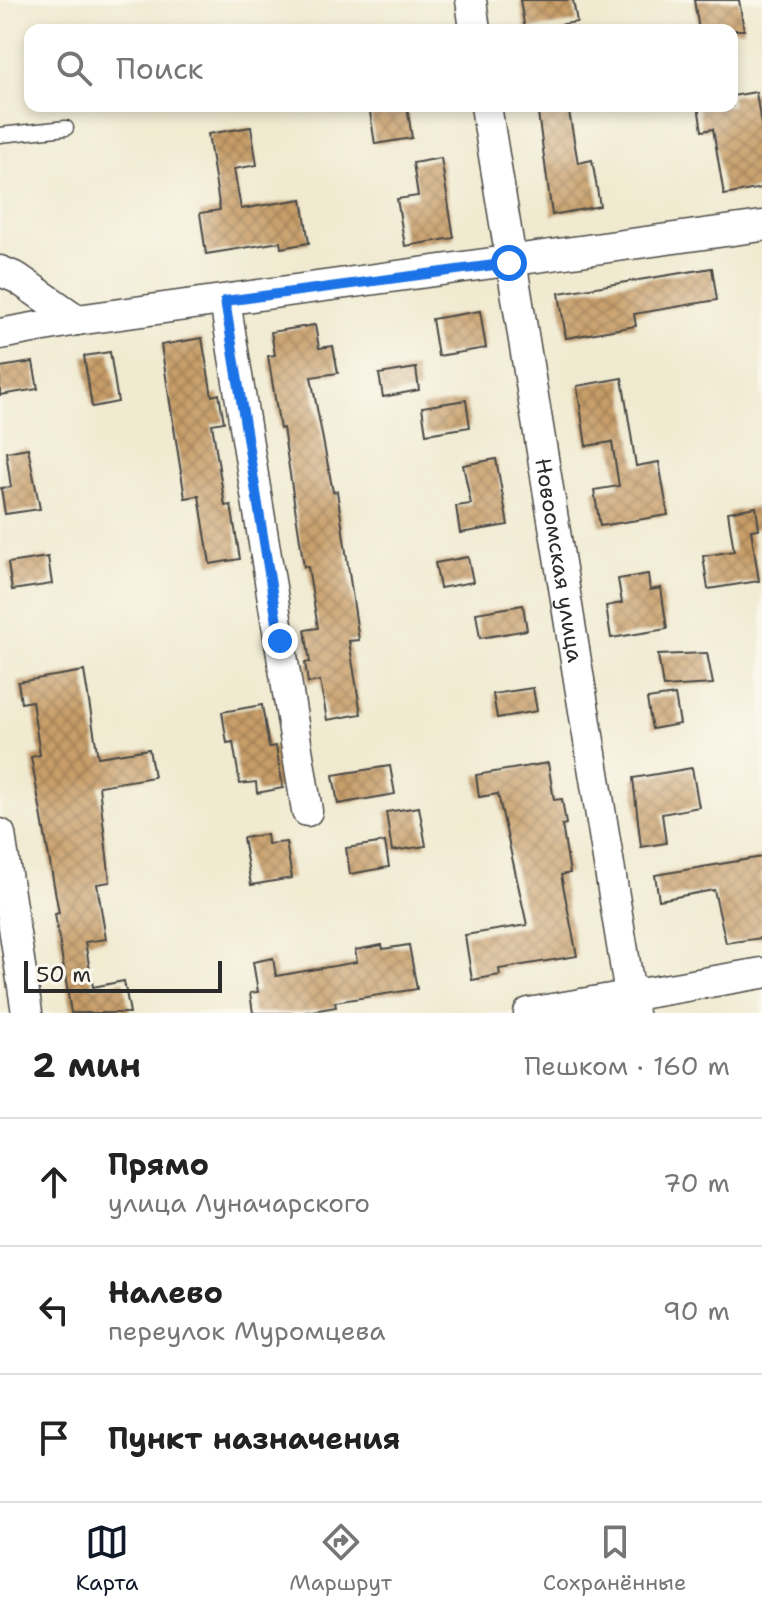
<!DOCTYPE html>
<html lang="ru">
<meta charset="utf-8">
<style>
:root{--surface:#fff;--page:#f2f2f2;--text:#222;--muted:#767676;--line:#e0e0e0;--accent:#111827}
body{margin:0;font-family:"Shantell Sans",sans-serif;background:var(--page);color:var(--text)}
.scale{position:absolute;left:24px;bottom:20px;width:198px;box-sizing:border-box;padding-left:8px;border:4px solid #2b2b2b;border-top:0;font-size:22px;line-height:28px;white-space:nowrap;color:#2b2b2b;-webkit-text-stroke:6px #fbf7ec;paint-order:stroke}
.stop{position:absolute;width:24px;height:24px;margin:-18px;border:6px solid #1a73e8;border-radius:50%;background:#fff}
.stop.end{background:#1a73e8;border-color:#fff;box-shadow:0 2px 8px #0008}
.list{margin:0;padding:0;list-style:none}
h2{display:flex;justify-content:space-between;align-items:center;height:104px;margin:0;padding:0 32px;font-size:34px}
h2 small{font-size:26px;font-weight:400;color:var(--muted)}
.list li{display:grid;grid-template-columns:52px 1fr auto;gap:24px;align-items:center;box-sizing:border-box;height:128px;padding:0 32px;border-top:2px solid var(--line)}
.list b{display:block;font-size:30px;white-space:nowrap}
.list p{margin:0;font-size:26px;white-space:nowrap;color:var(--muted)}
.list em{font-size:26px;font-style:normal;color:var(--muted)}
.icon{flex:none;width:44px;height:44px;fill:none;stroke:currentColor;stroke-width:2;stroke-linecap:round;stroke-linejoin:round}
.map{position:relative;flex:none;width:762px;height:1013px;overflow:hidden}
.search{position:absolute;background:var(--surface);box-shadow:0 4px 12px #0003;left:24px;right:24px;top:24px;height:88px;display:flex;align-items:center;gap:20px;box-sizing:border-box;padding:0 28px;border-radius:16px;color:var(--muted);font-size:30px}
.sheet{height:488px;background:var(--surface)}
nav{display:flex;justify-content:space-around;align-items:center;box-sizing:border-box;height:112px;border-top:2px solid var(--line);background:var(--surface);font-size:22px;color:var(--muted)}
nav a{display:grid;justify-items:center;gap:4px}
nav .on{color:var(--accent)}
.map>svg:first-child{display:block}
.building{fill:url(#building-cross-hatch)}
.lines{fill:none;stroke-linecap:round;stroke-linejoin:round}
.service-casing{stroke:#494844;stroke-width:17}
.minor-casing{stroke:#494844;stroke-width:33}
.service{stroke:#fff;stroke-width:14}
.minor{stroke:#fff;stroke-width:30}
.route{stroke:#1a73e8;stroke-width:10}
.labels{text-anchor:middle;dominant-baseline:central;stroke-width:6;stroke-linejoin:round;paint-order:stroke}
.street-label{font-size:22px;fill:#2b2b2b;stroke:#fbf7ec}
</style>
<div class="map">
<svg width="762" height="1013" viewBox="0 0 762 1013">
<defs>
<pattern id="building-cross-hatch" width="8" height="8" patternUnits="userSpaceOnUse" patternTransform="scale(2)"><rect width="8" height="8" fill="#c79d68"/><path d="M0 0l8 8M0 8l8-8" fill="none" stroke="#a28056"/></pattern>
</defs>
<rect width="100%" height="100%" fill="#fbf7ec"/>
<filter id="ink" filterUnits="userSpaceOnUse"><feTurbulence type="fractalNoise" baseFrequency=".0125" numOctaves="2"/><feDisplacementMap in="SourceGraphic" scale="16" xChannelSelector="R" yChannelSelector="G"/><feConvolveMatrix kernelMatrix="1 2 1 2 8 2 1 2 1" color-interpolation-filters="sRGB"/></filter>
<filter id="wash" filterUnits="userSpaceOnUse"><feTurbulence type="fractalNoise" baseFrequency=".006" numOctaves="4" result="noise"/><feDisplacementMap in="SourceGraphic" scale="32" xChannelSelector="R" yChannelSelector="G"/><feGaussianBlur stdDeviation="1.8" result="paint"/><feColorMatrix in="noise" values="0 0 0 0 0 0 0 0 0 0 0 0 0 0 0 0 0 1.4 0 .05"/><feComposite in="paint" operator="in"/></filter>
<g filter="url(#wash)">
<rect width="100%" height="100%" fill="#f0ead0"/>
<g id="blocks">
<g class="building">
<polygon points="520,0 573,0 577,22 525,30"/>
<polygon points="694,0 739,0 744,30 699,30"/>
<polygon points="756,92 762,131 762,188 724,195 713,129 702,131 698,106 732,106 732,96"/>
<polygon points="369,106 407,106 412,138 375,144"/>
<polygon points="537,106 568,106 578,163 592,160 600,206 552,215"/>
<polygon points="251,127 257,165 234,169 241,209 302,199 309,243 281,248 280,242 206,254 200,213 220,210 208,134"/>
<polygon points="441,158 454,238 405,246 397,199 418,196 413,163"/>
<polygon points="712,268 717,300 634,314 636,326 566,338 559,293"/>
<polygon points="480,311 486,348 438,356 432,319"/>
<polygon points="315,325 319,348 333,346 338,373 311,377 333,492 337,491 359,640 349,641 361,714 327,720 320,681 308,683 305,663 310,662 305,630 318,628 308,567 304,567 283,428 280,429 268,356 275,355 271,332"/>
<polygon points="202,338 212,396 219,394 224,422 212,424 225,506 231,505 240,559 210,564 199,496 185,498 161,345"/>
<polygon points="110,352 118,402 92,407 84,356"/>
<polygon points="33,362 38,389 0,395 0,367"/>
<polygon points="416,368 419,390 383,397 379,374"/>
<polygon points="622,378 636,466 659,462 668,515 600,526 594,490 619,486 612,442 586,446 577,386"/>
<polygon points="466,400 470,427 426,434 422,407"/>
<polygon points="28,448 40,509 5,514 1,488 11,487 6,452"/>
<polygon points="496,459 508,525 460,533 456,506 471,504 463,465"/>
<polygon points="756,507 759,529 751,530 759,581 708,589 703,556 734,551 728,512"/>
<polygon points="48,557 52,584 12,590 8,563"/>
<polygon points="468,557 473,582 440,588 435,563"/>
<polygon points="648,574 650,590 661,588 667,629 611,638 606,606 622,603 618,579"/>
<polygon points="523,605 527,630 480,638 476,613"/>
<polygon points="707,653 713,684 663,687 658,655"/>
<polygon points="84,671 98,757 149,749 154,777 99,786 110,882 97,884 106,939 85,942 93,987 124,981 130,1013 71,1013 55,914 59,913 31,757 40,755 32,701 21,703 18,682"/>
<polygon points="533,688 537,711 497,718 493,694"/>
<polygon points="675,695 680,724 652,729 647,699"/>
<polygon points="262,705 269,747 276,746 283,788 257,793 256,782 240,784 233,742 227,743 222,712"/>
<polygon points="548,763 554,800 562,799 566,824 562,825 570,873 561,875 577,956 499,969 500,975 472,980 465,935 527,925 498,794 479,797 476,775"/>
<polygon points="390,766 395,794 338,804 333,775"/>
<polygon points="692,768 699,807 662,814 666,843 641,847 633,778"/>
<polygon points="419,807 426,846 392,851 386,812"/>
<polygon points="267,834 268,844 286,842 292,878 251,885 243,838"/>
<polygon points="385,842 389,867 350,874 346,848"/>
<polygon points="762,857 762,938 726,943 714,890 659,900 655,875"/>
<polygon points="382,945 383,949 409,945 417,989 335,1002 336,1007 301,1013 253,1013 250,993 258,992 253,962 273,958 276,976 357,962 355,950"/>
</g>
</g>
</g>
<g filter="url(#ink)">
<use href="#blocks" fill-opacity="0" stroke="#494844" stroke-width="2"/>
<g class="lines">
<g class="service-casing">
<polyline id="service" points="0,135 66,128"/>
</g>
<g class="minor-casing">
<g id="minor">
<polyline points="471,0 475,30"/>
<path id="s1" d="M486,106L633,1013"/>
<polyline points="0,271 17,278 77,320"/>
<polyline points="225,301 307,811"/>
<polyline points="0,334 77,320 762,226"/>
<polyline points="0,834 27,1013"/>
<polyline points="529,1013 762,973"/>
</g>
</g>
<use href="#service" class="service"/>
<use href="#minor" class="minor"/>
</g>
</g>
<g class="lines" filter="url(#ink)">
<polyline class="route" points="280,641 225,301 509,263"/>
</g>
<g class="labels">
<g class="street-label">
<text stroke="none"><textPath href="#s1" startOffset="460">Новоомская улица</textPath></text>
</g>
</g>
</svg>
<div class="scale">50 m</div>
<div class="stop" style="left:509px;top:263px"></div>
<div class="stop end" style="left:280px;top:641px"></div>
<div class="search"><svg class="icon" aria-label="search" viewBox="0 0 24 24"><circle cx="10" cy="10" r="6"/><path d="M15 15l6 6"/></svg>Поиск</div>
</div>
<section class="sheet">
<h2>2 мин<small>Пешком · 160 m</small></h2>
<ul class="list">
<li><svg class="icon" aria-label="ahead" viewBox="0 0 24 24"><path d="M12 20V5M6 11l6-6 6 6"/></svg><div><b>Прямо</b><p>улица Луначарского</p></div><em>70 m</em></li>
<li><svg class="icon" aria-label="left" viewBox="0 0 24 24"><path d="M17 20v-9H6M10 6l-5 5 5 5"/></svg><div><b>Налево</b><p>переулок Муромцева</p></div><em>90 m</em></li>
<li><svg class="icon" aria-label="arrive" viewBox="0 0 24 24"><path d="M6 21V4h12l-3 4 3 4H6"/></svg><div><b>Пункт назначения</b></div></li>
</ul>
</section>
<nav>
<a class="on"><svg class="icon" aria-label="map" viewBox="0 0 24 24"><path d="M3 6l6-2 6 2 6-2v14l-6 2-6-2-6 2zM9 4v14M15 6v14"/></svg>Карта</a>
<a><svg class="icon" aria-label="directions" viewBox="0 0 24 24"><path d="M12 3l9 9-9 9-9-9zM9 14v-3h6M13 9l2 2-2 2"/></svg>Маршрут</a>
<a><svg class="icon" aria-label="saved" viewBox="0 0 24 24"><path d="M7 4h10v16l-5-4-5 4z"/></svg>Сохранённые</a>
</nav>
